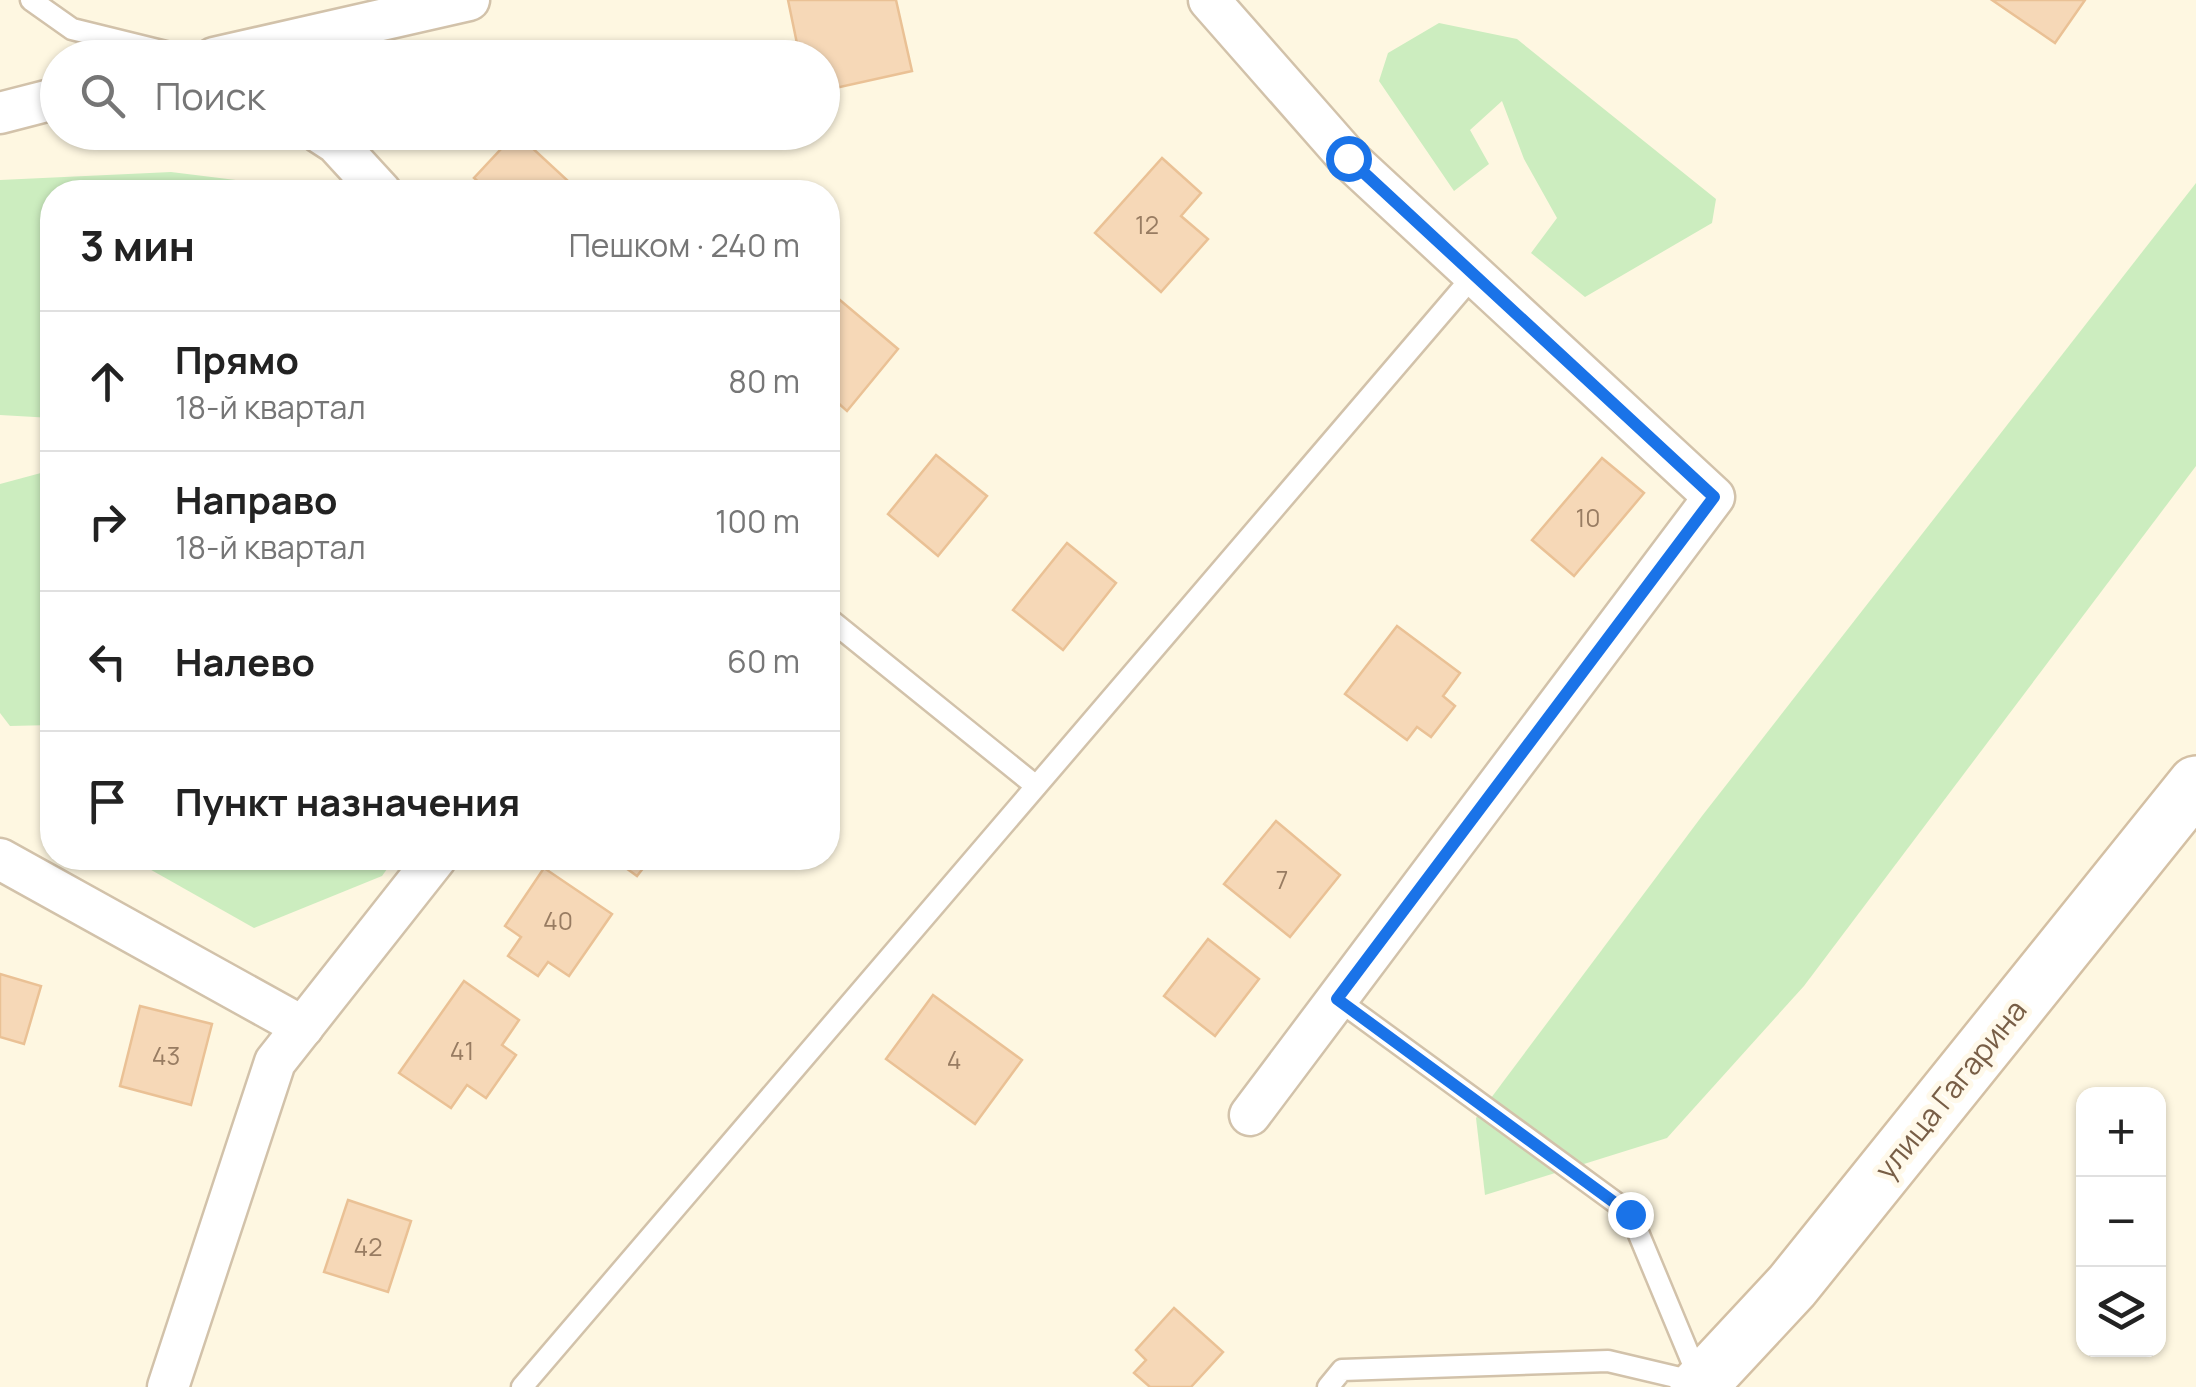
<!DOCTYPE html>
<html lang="ru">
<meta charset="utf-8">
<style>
:root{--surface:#fff;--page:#f6f6f6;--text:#222;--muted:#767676;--line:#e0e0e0}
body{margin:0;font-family:Manrope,sans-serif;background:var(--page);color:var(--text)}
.controls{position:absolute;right:30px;bottom:30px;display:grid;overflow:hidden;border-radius:20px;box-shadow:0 2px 8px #0004}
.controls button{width:90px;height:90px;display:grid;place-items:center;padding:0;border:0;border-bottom:2px solid var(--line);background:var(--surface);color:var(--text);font:50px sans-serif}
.stop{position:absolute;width:30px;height:30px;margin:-22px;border:8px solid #1a73e8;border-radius:50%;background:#fff}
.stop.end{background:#1a73e8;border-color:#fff;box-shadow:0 2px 10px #0008}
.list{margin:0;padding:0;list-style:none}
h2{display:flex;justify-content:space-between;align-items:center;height:130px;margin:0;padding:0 40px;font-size:42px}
h2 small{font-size:32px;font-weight:400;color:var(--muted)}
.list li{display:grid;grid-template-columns:65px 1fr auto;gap:30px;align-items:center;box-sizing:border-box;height:140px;padding:0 40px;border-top:2px solid var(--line)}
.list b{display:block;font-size:38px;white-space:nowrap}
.list p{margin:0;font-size:32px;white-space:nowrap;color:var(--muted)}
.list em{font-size:32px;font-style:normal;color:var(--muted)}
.icon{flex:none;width:55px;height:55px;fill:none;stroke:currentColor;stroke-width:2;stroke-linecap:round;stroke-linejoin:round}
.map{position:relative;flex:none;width:2196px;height:1387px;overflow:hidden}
.search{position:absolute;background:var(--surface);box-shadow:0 2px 8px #0004;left:40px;top:40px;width:800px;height:110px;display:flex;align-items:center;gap:25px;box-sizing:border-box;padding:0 35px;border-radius:55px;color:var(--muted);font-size:38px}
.panel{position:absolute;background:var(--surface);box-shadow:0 2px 8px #0004;left:40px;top:180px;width:800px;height:690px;border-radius:40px}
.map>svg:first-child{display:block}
.green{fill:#ccedbf}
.building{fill:#f6d8b7;stroke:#eac195;stroke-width:2.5}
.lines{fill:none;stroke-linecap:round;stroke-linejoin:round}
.lane-casing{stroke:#d2c2aa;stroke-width:25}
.street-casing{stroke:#d2c2aa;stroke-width:45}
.secondary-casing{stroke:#d4c0a4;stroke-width:60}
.lane{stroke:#fff;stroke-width:20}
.street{stroke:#fff;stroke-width:40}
.secondary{stroke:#fff;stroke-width:55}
.route{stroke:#1a73e8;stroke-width:12}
.labels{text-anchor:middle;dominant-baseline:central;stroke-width:10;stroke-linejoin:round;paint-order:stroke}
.number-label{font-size:25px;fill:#987c62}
.street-label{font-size:30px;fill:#785e46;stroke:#fff9ea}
</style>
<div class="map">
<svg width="2196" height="1387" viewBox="0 0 2196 1387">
<rect width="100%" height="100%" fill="#fef7e1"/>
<g class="green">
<polygon points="1439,23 1517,39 1716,199 1712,223 1585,297 1531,253 1557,218 1524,159 1502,101 1470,130 1489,164 1454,191 1379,81 1388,53"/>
<polygon points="171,172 334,192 52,192 52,418 0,415 0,180"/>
<polygon points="2196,183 2196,466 1804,986 1667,1138 1485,1195 1476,1118 1702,816"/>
<polygon points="52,470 52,725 10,726 0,713 0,484"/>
<polygon points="130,858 395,858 382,876 254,928"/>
</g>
<g class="building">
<polygon points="788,0 896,0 912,71 822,91 822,58 800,58"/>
<polygon points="1992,0 2085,0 2055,43"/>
<polygon points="516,133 567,180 556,192 490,192 474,178"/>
<polygon points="1162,158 1201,193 1181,216 1208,239 1161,292 1095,233"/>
<polygon points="828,290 898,349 847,411 828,394"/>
<polygon points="936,455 987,496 938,556 888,514"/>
<polygon points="1602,458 1644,493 1574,576 1532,540"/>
<polygon points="1067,543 1116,583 1063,650 1013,610"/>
<polygon points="1397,626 1460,673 1443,696 1455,706 1431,737 1417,727 1407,740 1345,694"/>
<polygon points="1276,821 1340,875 1290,937 1224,884"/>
<polygon points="612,858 651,858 637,876"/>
<polygon points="544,868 612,914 569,976 548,962 538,976 508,956 521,937 505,926"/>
<polygon points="1208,939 1259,979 1215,1036 1164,996"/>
<polygon points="0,974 41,986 24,1044 0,1037"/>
<polygon points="464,981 519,1020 502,1045 516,1055 486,1098 467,1085 451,1108 399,1073"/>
<polygon points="933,995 1022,1060 975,1124 886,1059"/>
<polygon points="140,1006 212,1024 191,1105 120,1086"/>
<polygon points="348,1200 411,1221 388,1292 324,1272"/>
<polygon points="1174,1308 1223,1352 1191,1387 1150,1387 1134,1373 1146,1360 1136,1350"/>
</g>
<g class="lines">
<g class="lane-casing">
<g id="lane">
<polyline points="31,0 72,29 190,58"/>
<polyline points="828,618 1036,786"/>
<polyline points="1337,999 1630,1213 1700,1381"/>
<polyline points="522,1387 1474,275"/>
<polyline points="1328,1387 1342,1370 1608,1361 1701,1383"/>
</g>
</g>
<g class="street-casing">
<g id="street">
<polyline points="1209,0 1348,158 1714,497 1250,1115"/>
<polyline points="214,58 469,0"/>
<polyline points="0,113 58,98"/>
<polyline points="319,132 336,143 381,192"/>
<polyline points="0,859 303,1027"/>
<polyline points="168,1387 275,1062 436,858"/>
</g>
</g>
<g class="secondary-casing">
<polyline id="secondary" points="1698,1387 1792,1286 2196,784"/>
</g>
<use href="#lane" class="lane"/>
<use href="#street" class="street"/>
<use href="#secondary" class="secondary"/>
</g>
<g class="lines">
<polyline class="route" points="1348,158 1714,497 1337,999 1630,1214"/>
</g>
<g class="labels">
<g class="number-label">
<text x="1147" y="224">12</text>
<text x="1588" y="517">10</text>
<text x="1282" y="879">7</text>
<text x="558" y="920">40</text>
<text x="462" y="1050">41</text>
<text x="166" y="1055">43</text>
<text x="954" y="1059">4</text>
<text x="368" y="1246">42</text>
</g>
<g class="street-label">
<text transform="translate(1950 1089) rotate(-51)">улица Гагарина</text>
</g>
</g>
</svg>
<div class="controls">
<button>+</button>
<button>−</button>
<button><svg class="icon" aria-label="layers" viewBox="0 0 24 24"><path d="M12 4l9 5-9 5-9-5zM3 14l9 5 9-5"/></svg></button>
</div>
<div class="stop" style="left:1348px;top:158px"></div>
<div class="stop end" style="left:1630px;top:1214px"></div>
<div class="search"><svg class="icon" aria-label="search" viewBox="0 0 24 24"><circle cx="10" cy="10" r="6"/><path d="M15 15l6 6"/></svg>Поиск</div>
<section class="panel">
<h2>3 мин<small>Пешком · 240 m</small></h2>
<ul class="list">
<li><svg class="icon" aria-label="ahead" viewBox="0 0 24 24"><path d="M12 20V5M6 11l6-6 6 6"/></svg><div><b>Прямо</b><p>18-й квартал</p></div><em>80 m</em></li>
<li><svg class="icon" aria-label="right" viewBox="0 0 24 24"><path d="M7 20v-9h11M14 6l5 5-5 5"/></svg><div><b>Направо</b><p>18-й квартал</p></div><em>100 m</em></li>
<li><svg class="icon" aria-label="left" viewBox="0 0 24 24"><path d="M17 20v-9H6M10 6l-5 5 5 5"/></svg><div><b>Налево</b></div><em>60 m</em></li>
<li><svg class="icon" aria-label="arrive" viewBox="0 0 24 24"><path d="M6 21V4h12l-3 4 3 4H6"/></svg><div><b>Пункт назначения</b></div></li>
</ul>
</section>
</div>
